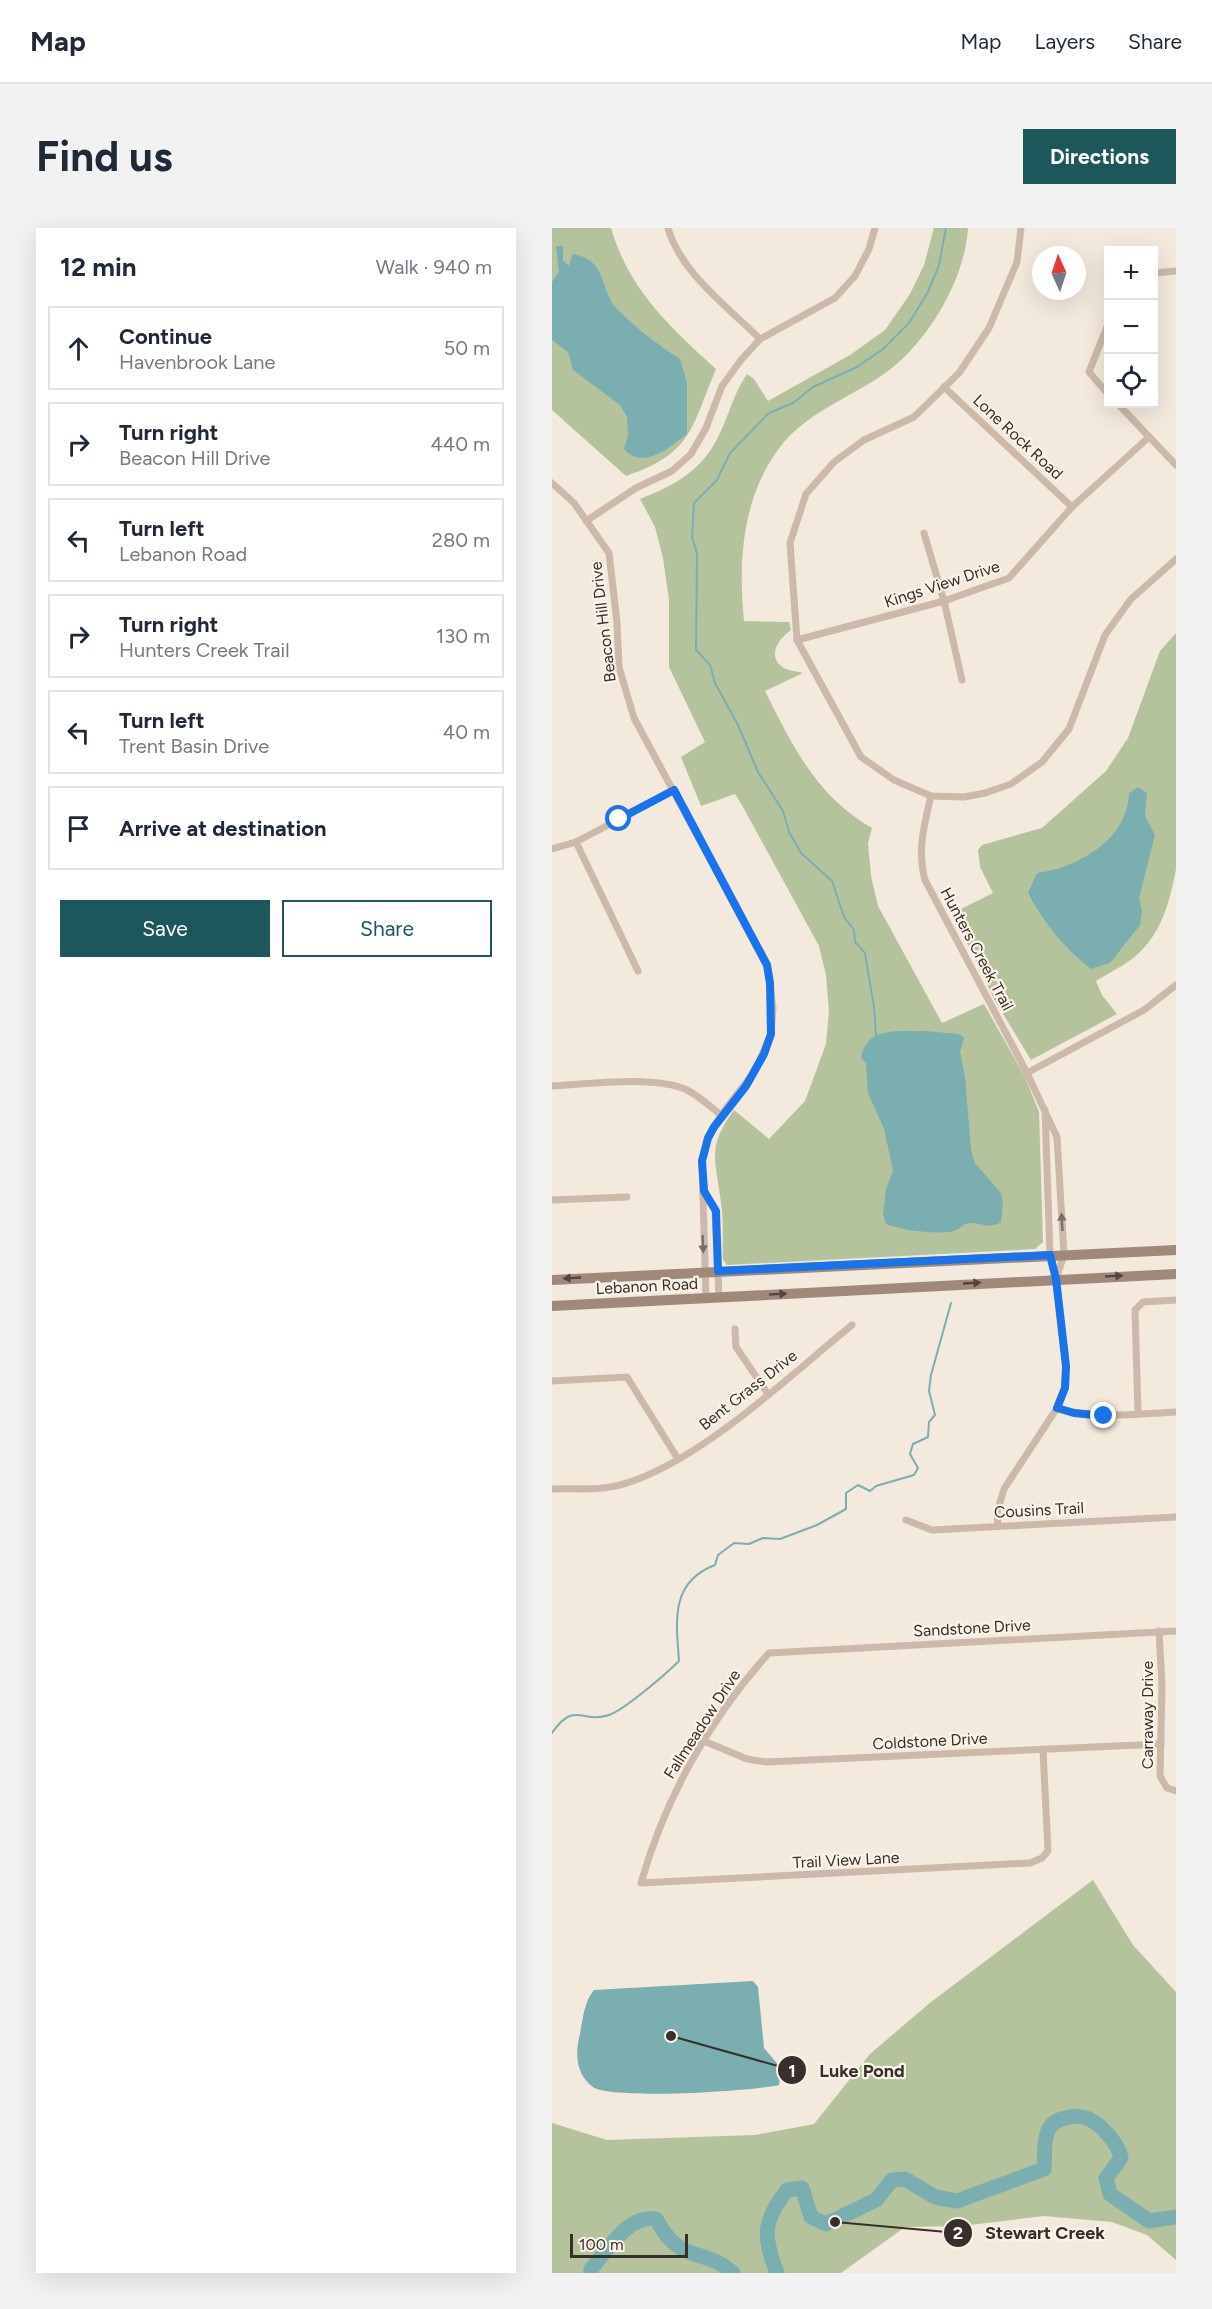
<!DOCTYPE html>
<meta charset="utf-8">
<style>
:root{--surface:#fff;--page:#f2f2f3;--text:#1f2937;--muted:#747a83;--line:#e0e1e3;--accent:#1d575c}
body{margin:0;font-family:Figtree,sans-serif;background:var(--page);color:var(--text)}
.controls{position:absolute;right:18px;top:18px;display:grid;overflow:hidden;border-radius:0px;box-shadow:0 6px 24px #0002}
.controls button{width:54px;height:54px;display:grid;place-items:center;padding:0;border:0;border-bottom:2px solid var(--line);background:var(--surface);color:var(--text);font:30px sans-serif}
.compass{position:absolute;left:480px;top:18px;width:54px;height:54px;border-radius:50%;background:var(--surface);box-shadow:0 6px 24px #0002;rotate:357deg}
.scale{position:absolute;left:18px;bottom:15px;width:118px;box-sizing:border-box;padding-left:6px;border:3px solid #392e29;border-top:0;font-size:16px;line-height:21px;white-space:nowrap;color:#392e29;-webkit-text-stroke:4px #faf3ea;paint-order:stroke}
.stop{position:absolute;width:18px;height:18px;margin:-14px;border:4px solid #1a73e8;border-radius:50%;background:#fff}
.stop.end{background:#1a73e8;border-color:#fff;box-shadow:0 2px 6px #0008}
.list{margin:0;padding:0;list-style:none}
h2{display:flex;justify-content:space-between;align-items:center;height:78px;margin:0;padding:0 24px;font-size:26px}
h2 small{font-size:20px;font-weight:400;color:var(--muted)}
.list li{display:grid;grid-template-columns:39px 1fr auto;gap:18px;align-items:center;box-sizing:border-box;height:84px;margin:0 12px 12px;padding:0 12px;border:2px solid var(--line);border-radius:0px}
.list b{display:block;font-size:22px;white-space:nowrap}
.list p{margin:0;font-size:20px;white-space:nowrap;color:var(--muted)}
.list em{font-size:20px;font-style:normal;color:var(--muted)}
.actions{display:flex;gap:12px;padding:18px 24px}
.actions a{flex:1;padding:14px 0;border:2px solid var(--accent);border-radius:0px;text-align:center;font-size:21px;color:var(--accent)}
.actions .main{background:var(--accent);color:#fff}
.icon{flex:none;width:33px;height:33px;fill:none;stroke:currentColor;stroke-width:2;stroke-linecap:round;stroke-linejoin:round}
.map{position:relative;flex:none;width:624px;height:2045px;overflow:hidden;border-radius:0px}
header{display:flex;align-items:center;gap:36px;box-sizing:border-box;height:84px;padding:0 30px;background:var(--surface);border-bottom:2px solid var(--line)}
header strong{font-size:28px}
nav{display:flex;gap:33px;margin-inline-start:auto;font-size:21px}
.intro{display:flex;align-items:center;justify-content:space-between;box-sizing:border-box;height:144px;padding:0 36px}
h1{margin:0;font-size:42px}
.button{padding:15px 27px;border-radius:0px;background:var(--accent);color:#fff;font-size:21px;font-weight:700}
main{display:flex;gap:36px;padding:0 36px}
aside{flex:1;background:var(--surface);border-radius:0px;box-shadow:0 6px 24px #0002}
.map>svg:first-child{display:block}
.green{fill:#b5c39d}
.water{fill:#7baeb1}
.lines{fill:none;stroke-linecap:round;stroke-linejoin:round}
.stream{stroke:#7baeb1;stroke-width:2}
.river{stroke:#7baeb1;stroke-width:15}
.street{stroke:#ccb9a9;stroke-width:7}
.secondary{stroke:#a0887a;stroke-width:10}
.oneway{fill:#7b6d63}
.oneway2{fill:#53443d}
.route{stroke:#1a73e8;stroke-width:8}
.labels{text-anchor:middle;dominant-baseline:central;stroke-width:4.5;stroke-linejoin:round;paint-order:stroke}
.street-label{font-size:16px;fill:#392e29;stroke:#faf3ea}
.leader{fill:none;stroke:#392e29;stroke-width:2}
.callout-dot{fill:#392e29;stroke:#faf3ea;stroke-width:2}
.mark-label{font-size:18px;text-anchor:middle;font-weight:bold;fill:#fff}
.callout-label{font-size:18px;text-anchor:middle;font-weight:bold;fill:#392e29;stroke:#faf3ea;stroke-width:4.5;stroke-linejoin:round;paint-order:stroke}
</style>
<header>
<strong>Map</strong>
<nav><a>Map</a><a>Layers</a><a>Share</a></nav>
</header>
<div class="intro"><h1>Find us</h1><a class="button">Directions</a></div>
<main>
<aside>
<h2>12 min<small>Walk · 940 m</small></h2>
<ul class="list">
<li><svg class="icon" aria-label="ahead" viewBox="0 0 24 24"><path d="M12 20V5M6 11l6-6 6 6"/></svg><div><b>Continue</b><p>Havenbrook Lane</p></div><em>50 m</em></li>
<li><svg class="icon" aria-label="right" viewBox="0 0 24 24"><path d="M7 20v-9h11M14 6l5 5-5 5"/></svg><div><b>Turn right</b><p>Beacon Hill Drive</p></div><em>440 m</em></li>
<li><svg class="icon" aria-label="left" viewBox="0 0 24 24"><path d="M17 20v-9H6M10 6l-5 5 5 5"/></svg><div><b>Turn left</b><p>Lebanon Road</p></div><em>280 m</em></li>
<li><svg class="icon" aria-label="right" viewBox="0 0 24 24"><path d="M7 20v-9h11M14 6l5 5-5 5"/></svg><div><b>Turn right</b><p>Hunters Creek Trail</p></div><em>130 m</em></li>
<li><svg class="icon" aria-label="left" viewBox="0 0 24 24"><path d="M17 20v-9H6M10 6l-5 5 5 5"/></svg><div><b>Turn left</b><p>Trent Basin Drive</p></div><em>40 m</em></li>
<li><svg class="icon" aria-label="arrive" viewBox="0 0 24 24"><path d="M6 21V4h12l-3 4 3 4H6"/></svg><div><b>Arrive at destination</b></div></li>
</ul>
<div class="actions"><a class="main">Save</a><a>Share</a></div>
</aside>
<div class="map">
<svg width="624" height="2045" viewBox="0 0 624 2045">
<rect width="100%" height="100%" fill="#f3e9dd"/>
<g class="green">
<path d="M0,0H59C77,62 118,99 164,141C139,200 141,225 74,248L0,182Z"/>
<path d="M382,0H416C413,52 375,116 332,146C297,170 254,185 228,219C190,269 186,333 192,393L237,394L239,402C226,411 214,429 232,440C237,443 245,443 251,445L213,463C240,517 265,569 320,600L316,615L319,648L326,678L390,795L432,776L473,849L487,884L491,1014L483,1021L175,1037L171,1032C170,1013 172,993 169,975C164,933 154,920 182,882L217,911L253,873L274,816L277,784L274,747L267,718L191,579L183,566L149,578L129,529L153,514L117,439V372L111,330L103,299L88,271C124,257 152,241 168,205C178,184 182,165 195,146L202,151L216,173L298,127L333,102L358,66L372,37Z"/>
<path d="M624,405V641C618,671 611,702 587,725C576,736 558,744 544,753L550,767L565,786L479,832L442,771L401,685L441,665L428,639L426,622L430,617L490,600L554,543L576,510L608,423Z"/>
<polygon points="541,1652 581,1717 624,1764 624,2032 595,2007 560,1994 492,1988 409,1998 353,1999 289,2045 0,2045 0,1895 55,1912 203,1907 262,1896 318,1826 379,1774"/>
</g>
<g class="water">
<path d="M4,18H11V32L17,38L20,26C56,31 47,61 65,81C84,100 106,117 128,131L135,155V206C118,219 91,243 72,221L76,208L75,189L68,177L21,142L16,124L0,112V54L7,44Z"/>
<path d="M586,559L595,565L593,588L603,607L587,670L590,683L588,697L558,735L539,741C513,721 491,694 476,665L485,645C526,640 576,611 577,565Z"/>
<path d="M373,803L407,806L412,810L408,824L413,848L419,922L423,935L449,965L451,976L449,994C437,1002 429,994 417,995C411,996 409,1000 404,1002C390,1008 348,1002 334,996L331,987L334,961L341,943L332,901L316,865L314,835L309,830C314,798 347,804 373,803Z"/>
<path d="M201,1753L206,1759L212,1820L229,1840L227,1857C201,1863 59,1872 41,1859C25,1847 23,1829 27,1810C31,1794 31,1775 42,1762Z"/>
</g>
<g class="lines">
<g class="stream">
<polyline points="324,808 322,779 313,725 303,714 302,702 292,689 280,653 249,625 237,604 231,583 206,544 186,497 163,455 158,437 144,422 145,325 140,309 142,275 165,252 178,225 217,185 241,175 261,159 305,139 331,121 357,95 376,64 387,37 394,0"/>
<path d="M0,1505C23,1472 30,1496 57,1487C72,1482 114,1446 127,1433C124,1393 118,1354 163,1337L166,1327L182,1315L197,1316L211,1310L228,1311L265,1297L294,1281V1265L306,1257L318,1263L324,1258L362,1247L366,1240L358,1226L361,1216L376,1209L377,1194L383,1187L377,1163L379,1147L399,1075"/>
</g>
<g class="river">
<path d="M39,2045V2041C56,2022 76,1986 104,1991C129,2038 151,2018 181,2045"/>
<path d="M225,2045C211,2008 210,1994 235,1962L250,1960L259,1989L274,1996L324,1972L340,1952L353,1951L383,1969L405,1973L492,1941C493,1930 491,1913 496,1903C501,1889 524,1886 537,1891C550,1897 567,1917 569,1930L554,1950L558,1966L597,1993L624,1989"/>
</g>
<g class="street">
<path d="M116,0C128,44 177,80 208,111"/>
<polyline points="469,0 465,34 437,100 407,145 362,189 312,212 282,234 254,266 238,315 245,412 309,529 342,552 379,568 412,569 433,565 459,556 490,534 517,501 553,407 579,371 624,331"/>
<polyline points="602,45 624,43"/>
<polyline points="556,96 537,144 556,166"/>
<polyline points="392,159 520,279"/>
<polyline points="566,176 624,237"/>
<polyline points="0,255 22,275 57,325 65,394 67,439 82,490 215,737 221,780 219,806 203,843 169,887 156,910 150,933 154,1069"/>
<polyline points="34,293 84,260 120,243 139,226 154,200 170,158 189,132 208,111 283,70 303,48 317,21 323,0"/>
<polyline points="372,305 392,373 410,452"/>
<polyline points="245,412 392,373 457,350 520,279 597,209"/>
<path d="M379,568C372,598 365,622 373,652L475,845L505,909L512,1027L504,1051"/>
<polyline points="24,614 86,743"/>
<polyline points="0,621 24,614 122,562"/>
<polyline points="475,845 592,782 624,757"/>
<path d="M0,858C36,856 103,847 135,862C147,868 159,879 169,887"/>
<polyline points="152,963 163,983 167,1069"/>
<polyline points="0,972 75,969"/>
<polyline points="183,1101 184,1119 216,1166"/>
<polyline points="0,1153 75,1149 126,1231"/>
<path d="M505,1180C544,1192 584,1186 624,1184"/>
<polyline points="586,1186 583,1082 591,1074 624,1072"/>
<path d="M0,1261C21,1260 48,1263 68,1257C146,1236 237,1148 300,1097"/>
<polyline points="354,1292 380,1302 624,1289"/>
<polyline points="446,1297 445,1285 452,1261 505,1180 513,1160 514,1138 504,1051 498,1027 493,882"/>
<polyline points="607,1403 610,1458 608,1548 615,1560 624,1563"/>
<polyline points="152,1513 195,1531 214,1534 609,1516"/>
<path d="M491,1522L496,1623L490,1630L478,1635L89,1655C113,1570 158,1490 217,1425L624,1403"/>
</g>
<g class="secondary">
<polyline points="0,1052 624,1022"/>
<polyline points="0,1078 624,1046"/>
</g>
</g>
<defs><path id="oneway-solid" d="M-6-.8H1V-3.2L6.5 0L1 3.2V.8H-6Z" transform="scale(1.5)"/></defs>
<g class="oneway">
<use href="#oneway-solid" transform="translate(510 994) rotate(-93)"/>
<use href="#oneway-solid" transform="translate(151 1016) rotate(87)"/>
</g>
<g class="oneway2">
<use href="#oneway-solid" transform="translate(562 1048) rotate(-3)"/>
<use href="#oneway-solid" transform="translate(20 1050) rotate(177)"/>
<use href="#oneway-solid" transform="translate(420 1055) rotate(-3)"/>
<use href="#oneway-solid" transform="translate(226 1066) rotate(-3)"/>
</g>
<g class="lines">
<polyline class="route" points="67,591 122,562 215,737 218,755 219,806 212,826 194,858 162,899 156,910 150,933 152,963 164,983 166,1043 498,1027 504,1051 514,1138 513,1160 505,1180 522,1185 552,1188"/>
</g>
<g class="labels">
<g class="street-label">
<text transform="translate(466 209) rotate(43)">Lone Rock Road</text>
<text transform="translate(390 356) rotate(-18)">Kings View Drive</text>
<text transform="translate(51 394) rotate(-97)">Beacon Hill Drive</text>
<text transform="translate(425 721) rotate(62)">Hunters Creek Trail</text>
<text transform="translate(95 1058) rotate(-3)">Lebanon Road</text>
<text transform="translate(196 1162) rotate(-38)">Bent Grass Drive</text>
<text transform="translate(487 1282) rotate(-3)">Cousins Trail</text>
<text transform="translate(420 1400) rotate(-3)">Sandstone Drive</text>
<text transform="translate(595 1487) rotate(-90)">Carraway Drive</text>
<text transform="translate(150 1496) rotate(-57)">Fallmeadow Drive</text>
<text transform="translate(378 1513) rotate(-3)">Coldstone Drive</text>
<text transform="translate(294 1632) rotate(-3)">Trail View Lane</text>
</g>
</g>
<path class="leader" d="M119 1808L240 1842M283 1994L406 2005"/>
<g class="callout-dot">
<circle cx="119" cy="1808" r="6"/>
<circle cx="283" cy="1994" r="6"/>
<circle cx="240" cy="1842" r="15"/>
<circle cx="406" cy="2005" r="15"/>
</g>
<g class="mark-label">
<text x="240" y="1849">1</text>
<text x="406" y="2011">2</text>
</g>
<g class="callout-label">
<text x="310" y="1849">Luke Pond</text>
<text x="493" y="2011">Stewart Creek</text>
</g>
</svg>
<div class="controls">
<button>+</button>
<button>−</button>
<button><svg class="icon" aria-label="locate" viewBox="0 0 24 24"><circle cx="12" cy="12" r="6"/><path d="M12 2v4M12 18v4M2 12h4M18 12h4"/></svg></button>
</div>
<svg class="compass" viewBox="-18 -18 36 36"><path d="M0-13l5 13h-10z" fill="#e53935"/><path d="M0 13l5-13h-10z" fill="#747a83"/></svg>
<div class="scale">100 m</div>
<div class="stop" style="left:67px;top:591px"></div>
<div class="stop end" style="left:552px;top:1188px"></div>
</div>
</main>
